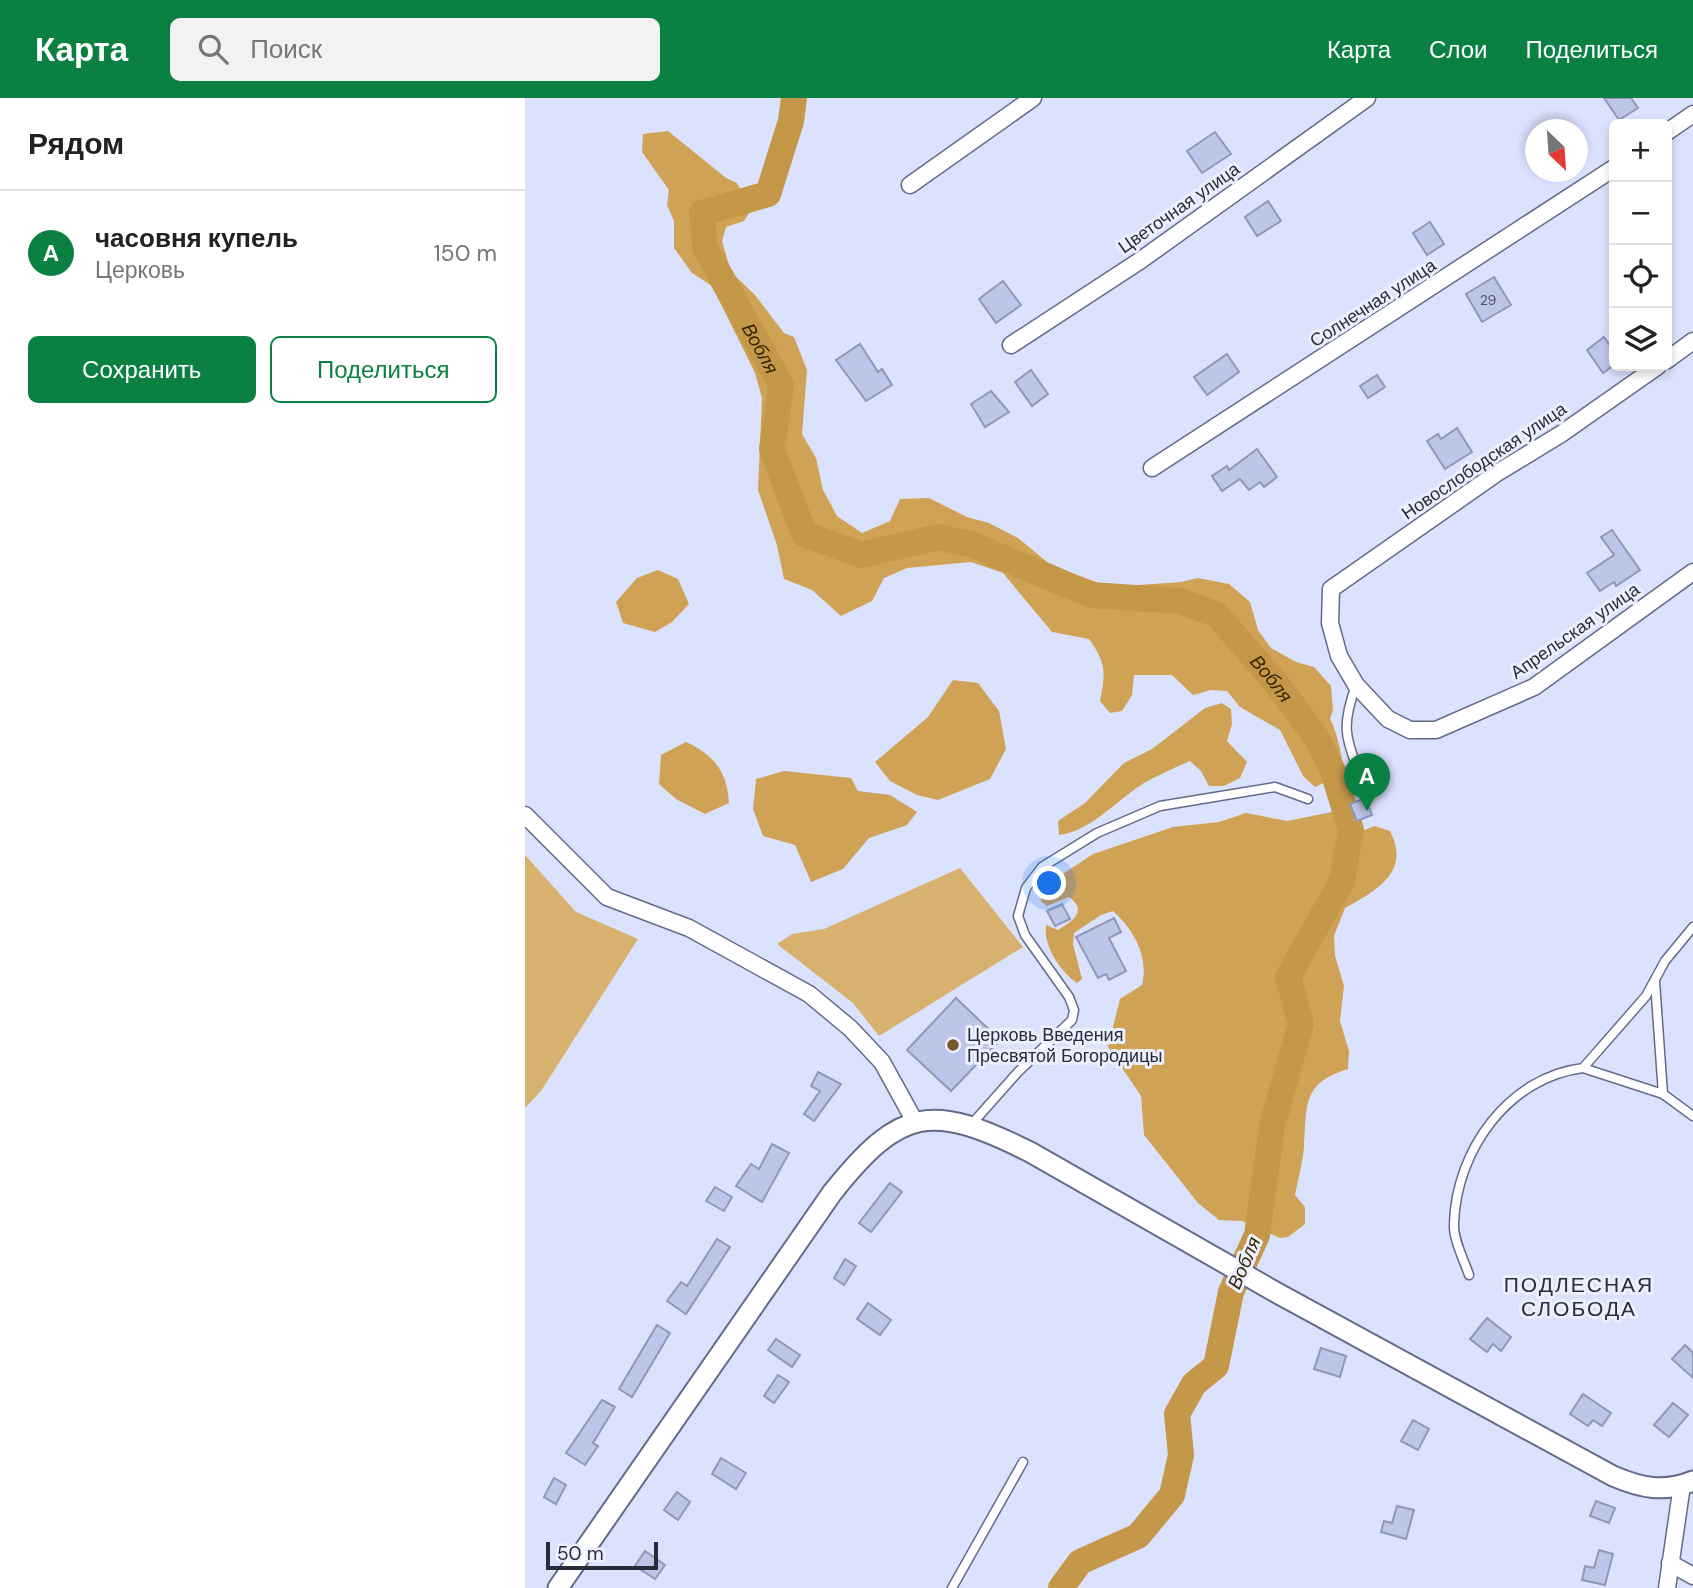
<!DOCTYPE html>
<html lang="ru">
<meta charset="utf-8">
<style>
:root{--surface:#fff;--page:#f2f2f2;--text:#222;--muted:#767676;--line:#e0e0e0;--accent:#0b8043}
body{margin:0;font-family:"DM Sans",sans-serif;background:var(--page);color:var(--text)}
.controls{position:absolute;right:21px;top:21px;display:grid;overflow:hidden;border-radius:10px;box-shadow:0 4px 10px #0003}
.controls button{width:63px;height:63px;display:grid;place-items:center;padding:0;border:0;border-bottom:2px solid var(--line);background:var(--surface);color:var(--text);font:35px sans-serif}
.compass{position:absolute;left:1000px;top:21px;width:63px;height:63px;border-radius:50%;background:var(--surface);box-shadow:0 4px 10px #0003;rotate:155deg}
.scale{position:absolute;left:21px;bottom:18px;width:112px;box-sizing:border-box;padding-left:7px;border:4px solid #292c3a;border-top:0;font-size:19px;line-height:24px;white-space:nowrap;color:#292c3a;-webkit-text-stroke:5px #ecf0fe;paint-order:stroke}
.you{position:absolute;left:525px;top:786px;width:24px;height:24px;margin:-18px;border:5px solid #fff;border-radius:50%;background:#1a73e8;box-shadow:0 0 0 10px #1a73e833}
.badge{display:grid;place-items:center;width:46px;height:46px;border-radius:50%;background:var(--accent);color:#fff;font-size:23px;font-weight:700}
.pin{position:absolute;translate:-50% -58px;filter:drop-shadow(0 2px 4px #0008)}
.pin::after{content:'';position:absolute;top:37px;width:24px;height:21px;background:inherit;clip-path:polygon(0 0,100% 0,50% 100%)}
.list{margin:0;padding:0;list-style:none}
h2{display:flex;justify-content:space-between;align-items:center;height:91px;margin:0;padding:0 28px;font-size:30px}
h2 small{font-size:23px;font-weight:400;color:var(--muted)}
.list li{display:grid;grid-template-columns:46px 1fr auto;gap:21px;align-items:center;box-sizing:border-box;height:126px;padding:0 28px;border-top:2px solid var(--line)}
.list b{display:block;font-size:26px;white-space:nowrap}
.list p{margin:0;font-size:23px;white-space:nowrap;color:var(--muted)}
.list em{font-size:23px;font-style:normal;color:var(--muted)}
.actions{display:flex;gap:14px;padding:21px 28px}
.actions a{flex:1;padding:16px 0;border:2px solid var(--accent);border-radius:10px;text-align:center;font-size:24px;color:var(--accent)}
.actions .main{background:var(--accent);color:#fff}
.icon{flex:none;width:38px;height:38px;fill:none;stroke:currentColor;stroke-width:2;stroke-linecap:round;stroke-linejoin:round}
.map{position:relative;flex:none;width:1168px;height:1490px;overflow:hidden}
header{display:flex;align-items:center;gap:42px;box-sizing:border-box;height:98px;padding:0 35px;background:var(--accent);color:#fff}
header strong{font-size:33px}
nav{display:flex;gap:38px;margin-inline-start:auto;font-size:24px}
.search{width:490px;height:63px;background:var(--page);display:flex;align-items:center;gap:18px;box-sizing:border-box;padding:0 24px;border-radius:10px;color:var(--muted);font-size:26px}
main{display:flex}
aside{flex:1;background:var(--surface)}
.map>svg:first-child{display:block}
.green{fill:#d9b16f}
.forest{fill:#d0a255}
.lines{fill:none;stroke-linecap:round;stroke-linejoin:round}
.river{stroke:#c49749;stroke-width:26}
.building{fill:#bdc5e8;stroke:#9098b9;stroke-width:2}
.service-casing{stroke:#646b8a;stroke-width:11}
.minor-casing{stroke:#646b8a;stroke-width:19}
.tertiary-casing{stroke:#646b8a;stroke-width:23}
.service{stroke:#fff;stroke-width:8}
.minor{stroke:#fff;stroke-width:16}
.tertiary{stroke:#fff;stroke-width:19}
.poi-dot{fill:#74592b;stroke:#ecf0fe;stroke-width:2.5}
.labels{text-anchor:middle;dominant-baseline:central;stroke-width:6;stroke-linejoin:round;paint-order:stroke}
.number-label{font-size:14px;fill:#4e5266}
.street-label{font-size:18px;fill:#292c3a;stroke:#ecf0fe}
.poi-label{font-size:18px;fill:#292c3a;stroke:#ecf0fe;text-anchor:start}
.water-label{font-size:19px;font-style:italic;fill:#382502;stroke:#ecf0fe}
.quarter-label{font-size:21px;letter-spacing:2px;fill:#292c3a;stroke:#ecf0fe}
</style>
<header>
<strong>Карта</strong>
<div class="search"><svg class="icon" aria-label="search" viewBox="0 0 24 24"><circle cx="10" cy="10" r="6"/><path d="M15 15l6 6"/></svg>Поиск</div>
<nav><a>Карта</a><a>Слои</a><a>Поделиться</a></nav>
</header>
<main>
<aside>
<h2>Рядом<small></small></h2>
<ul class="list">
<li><span class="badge">A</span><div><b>часовня купель</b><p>Церковь</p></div><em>150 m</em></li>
</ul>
<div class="actions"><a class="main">Сохранить</a><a>Поделиться</a></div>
</aside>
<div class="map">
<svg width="1168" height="1490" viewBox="0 0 1168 1490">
<rect width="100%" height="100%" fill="#dbe2fe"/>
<g class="green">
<polygon points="0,757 51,814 113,841 16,993 0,1010"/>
<polygon points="435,770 498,849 354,938 328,905 252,846 267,836 299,831"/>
</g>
<g class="forest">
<path d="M143,33L201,80L212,85L226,112L219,123L201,129L197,143L206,174L230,197L259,235L269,239L282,272L277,336L291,360L298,392L312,418L337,435L365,423L375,401L404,400L442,419L464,425L493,440L527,468L585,489L656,484L673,480L704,486L725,504L733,532L746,550L771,564L789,569L806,588L808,612L805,621C811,631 820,665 817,676L790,689L778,678L755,632L715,609L702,593L686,592L668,597L647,577H609L607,597L597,613L585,615L575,603C581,574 581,565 564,541L527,534L478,475L446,464L382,470L359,480L347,503L316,518L287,492L259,481L252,447L233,392L237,300L230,275L187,188L167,175L149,150V123L142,107L144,92L117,54L118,36Z"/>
<polygon points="133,472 153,481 164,506 147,524 130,534 98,525 91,504 112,480"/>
<polygon points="428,582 453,585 474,613 481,651 465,681 413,702 392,697 365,683 350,664 403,619"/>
<path d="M697,605L706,611L707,626L702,643L722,664L715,680L699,688H684L676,673L665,663C649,670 633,677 619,685C593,701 565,734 534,737L533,723L560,705L599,665L627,651L680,610Z"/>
<path d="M161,644C189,657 202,673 204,705L180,716L151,701L134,686L136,657Z"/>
<polygon points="259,673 326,680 333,693 365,697 392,714 382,727 344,740 318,771 286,784 270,747 238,738 228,711 231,681"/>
<path d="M807,714L817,726L834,734L850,728L865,733C886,774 852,792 820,810L809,838L810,858L819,888L815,923L824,953L823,971C777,985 782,1007 779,1048C778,1064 773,1081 770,1097L780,1109V1126L763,1139L755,1140L717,1123L694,1122L673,1105L619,1037L616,998L583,949L595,901L617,887C624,859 609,832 588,813L576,817L549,835L548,846L557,881L552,885C535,873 518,848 521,827L533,832C548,823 563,813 544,799L522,808L516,803L518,789L568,756L648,729L694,724L721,715L762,723Z"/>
</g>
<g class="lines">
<path class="river" id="s1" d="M269,0L266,23L243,96L177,115L180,150L256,287L247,351L279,436L337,457L413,439L448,447L566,497L654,503L691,516L748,581L791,639L808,673L826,732L817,783L763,879L776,926L747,1028L732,1137L706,1194L691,1268L669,1286L652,1316L656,1357L647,1397L613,1438L555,1464L536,1490"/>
</g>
<g class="building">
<polygon points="1079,0 1106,0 1113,10 1094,22"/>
<polygon points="690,34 706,56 677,75 662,53"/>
<polygon points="743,103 756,123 732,138 720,119"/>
<polygon points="905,124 919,146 902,157 888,135"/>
<polygon points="969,179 986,207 957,224 941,196"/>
<polygon points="478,183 496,207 471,225 454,201"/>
<polygon points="1079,239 1089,253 1089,267 1078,275 1062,252"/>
<polygon points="335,246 353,274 357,271 367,287 341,303 311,262"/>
<polygon points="702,256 714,274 682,297 669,279"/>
<polygon points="506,272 523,296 507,308 490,284"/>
<polygon points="852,277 860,289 843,300 835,288"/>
<polygon points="466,293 484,314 460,329 446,306"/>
<polygon points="932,330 947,354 920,371 902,343 913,336 916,341"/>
<polygon points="732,351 752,379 739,389 735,384 724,392 715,381 697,393 687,378 702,368 704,372"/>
<polygon points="1087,432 1115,472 1091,488 1089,484 1075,493 1062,475 1089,457 1076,439"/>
<polygon points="840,700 847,717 832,723 825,706"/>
<polygon points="537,806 545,821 530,828 522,813"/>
<polygon points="589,820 596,834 584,840 601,873 584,882 581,876 573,880 551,839"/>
<polygon points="431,900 475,942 426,993 382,952"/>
<polygon points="293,974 316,986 289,1023 279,1016 295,993 286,988"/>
<polygon points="247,1046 264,1055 237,1104 211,1088 226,1066 234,1071"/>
<polygon points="365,1085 377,1094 346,1134 334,1125"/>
<polygon points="190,1089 207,1099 199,1113 181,1103"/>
<polygon points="192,1141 205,1149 161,1216 142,1203 156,1184 162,1188"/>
<polygon points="320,1161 331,1168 319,1187 309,1180"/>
<polygon points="343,1205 366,1222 355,1237 332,1221"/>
<polygon points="962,1220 986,1239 976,1253 968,1246 962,1254 945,1241"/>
<polygon points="132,1227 145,1235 107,1299 94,1291"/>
<polygon points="251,1241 275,1257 267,1269 243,1252"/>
<polygon points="1160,1247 1168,1255 1168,1280 1147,1261"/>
<polygon points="796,1250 821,1258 815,1279 789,1271"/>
<polygon points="253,1277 264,1284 249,1305 239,1298"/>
<polygon points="1058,1296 1086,1315 1077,1328 1068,1322 1063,1328 1045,1316"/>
<polygon points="77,1302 90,1309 68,1345 73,1348 60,1367 41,1355"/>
<polygon points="1148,1305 1163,1317 1144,1339 1129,1327"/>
<polygon points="888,1322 904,1331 893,1352 876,1343"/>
<polygon points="196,1360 221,1375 211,1391 187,1376"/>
<polygon points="29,1380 41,1387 31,1406 19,1399"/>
<polygon points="152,1394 165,1404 153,1422 139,1412"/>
<polygon points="1071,1403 1090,1410 1084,1425 1065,1418"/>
<polygon points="872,1408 889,1412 881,1441 856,1434 859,1423 867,1425"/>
<polygon points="1074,1452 1088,1456 1080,1487 1057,1482 1060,1468 1069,1470"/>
<polygon points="120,1453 140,1467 130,1481 110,1468"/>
</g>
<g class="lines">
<g class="service-casing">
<g id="service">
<path d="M831,587C817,626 819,638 835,677"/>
<polyline points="1130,884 1138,996 1168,1018"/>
<polyline points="1058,970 1138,996"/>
<polyline points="445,1028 493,974 547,922 549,912 544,899 500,837 493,818 501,790 517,769 572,735 635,708 750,689 783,701"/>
<path d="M944,1177C939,1162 928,1141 929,1126C931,1052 984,979 1058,970L1121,898L1140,863L1168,829"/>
<polyline points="427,1490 498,1364"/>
</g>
</g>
<g class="minor-casing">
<g id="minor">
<polyline points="1142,34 1168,16"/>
<polyline points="385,87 508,0"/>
<polyline points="486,247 616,162 842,0"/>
<polyline points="1142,262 1168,243"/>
<polyline points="1133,268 1036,336 972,375 806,491 805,525 814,558 831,587 863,621 885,632 911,632 1009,589 1168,474"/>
<polyline points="627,370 1089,70"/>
<polyline points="0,717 82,799 164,830 284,896 325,930 357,964 389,1022"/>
<polyline points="1145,1465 1168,1478"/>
<polyline points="1142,1490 1157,1387"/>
</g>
</g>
<g class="tertiary-casing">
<path id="tertiary" d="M33,1490L307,1095C376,1008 407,1005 505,1054L754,1196L1088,1378C1116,1390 1139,1395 1168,1383"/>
</g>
<use href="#service" class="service"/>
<use href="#minor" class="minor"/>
<use href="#tertiary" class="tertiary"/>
</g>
<circle class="poi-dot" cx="428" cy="947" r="7"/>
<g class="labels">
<g class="number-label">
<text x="963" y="202">29</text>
</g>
<g class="street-label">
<text transform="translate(654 110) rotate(-35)">Цветочная улица</text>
<text transform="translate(848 205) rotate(-33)">Солнечная улица</text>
<text transform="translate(959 363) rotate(-34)">Новослободская улица</text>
<text transform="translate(1050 533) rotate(-35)">Апрельская улица</text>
</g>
<g class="poi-label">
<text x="442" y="937">Церковь Введения<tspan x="442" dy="21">Пресвятой Богородицы</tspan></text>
</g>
<g class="water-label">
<text stroke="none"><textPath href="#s1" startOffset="318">Вобля</textPath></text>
<text stroke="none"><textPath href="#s1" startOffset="1032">Вобля</textPath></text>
<text transform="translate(719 1165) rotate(-67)">Вобля</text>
</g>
<g class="quarter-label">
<text x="1054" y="1187">ПОДЛЕСНАЯ<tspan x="1054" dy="24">СЛОБОДА</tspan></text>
</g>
</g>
</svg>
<div class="controls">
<button>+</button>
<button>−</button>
<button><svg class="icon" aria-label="locate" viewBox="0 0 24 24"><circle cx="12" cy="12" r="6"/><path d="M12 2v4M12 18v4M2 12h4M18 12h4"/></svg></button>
<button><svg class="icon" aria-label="layers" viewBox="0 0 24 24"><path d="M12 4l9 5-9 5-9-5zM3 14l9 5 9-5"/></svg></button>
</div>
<svg class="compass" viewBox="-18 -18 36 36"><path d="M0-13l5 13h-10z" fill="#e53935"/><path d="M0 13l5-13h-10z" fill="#767676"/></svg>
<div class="scale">50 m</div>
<div class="you"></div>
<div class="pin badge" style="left:842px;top:713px">A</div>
</div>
</main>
